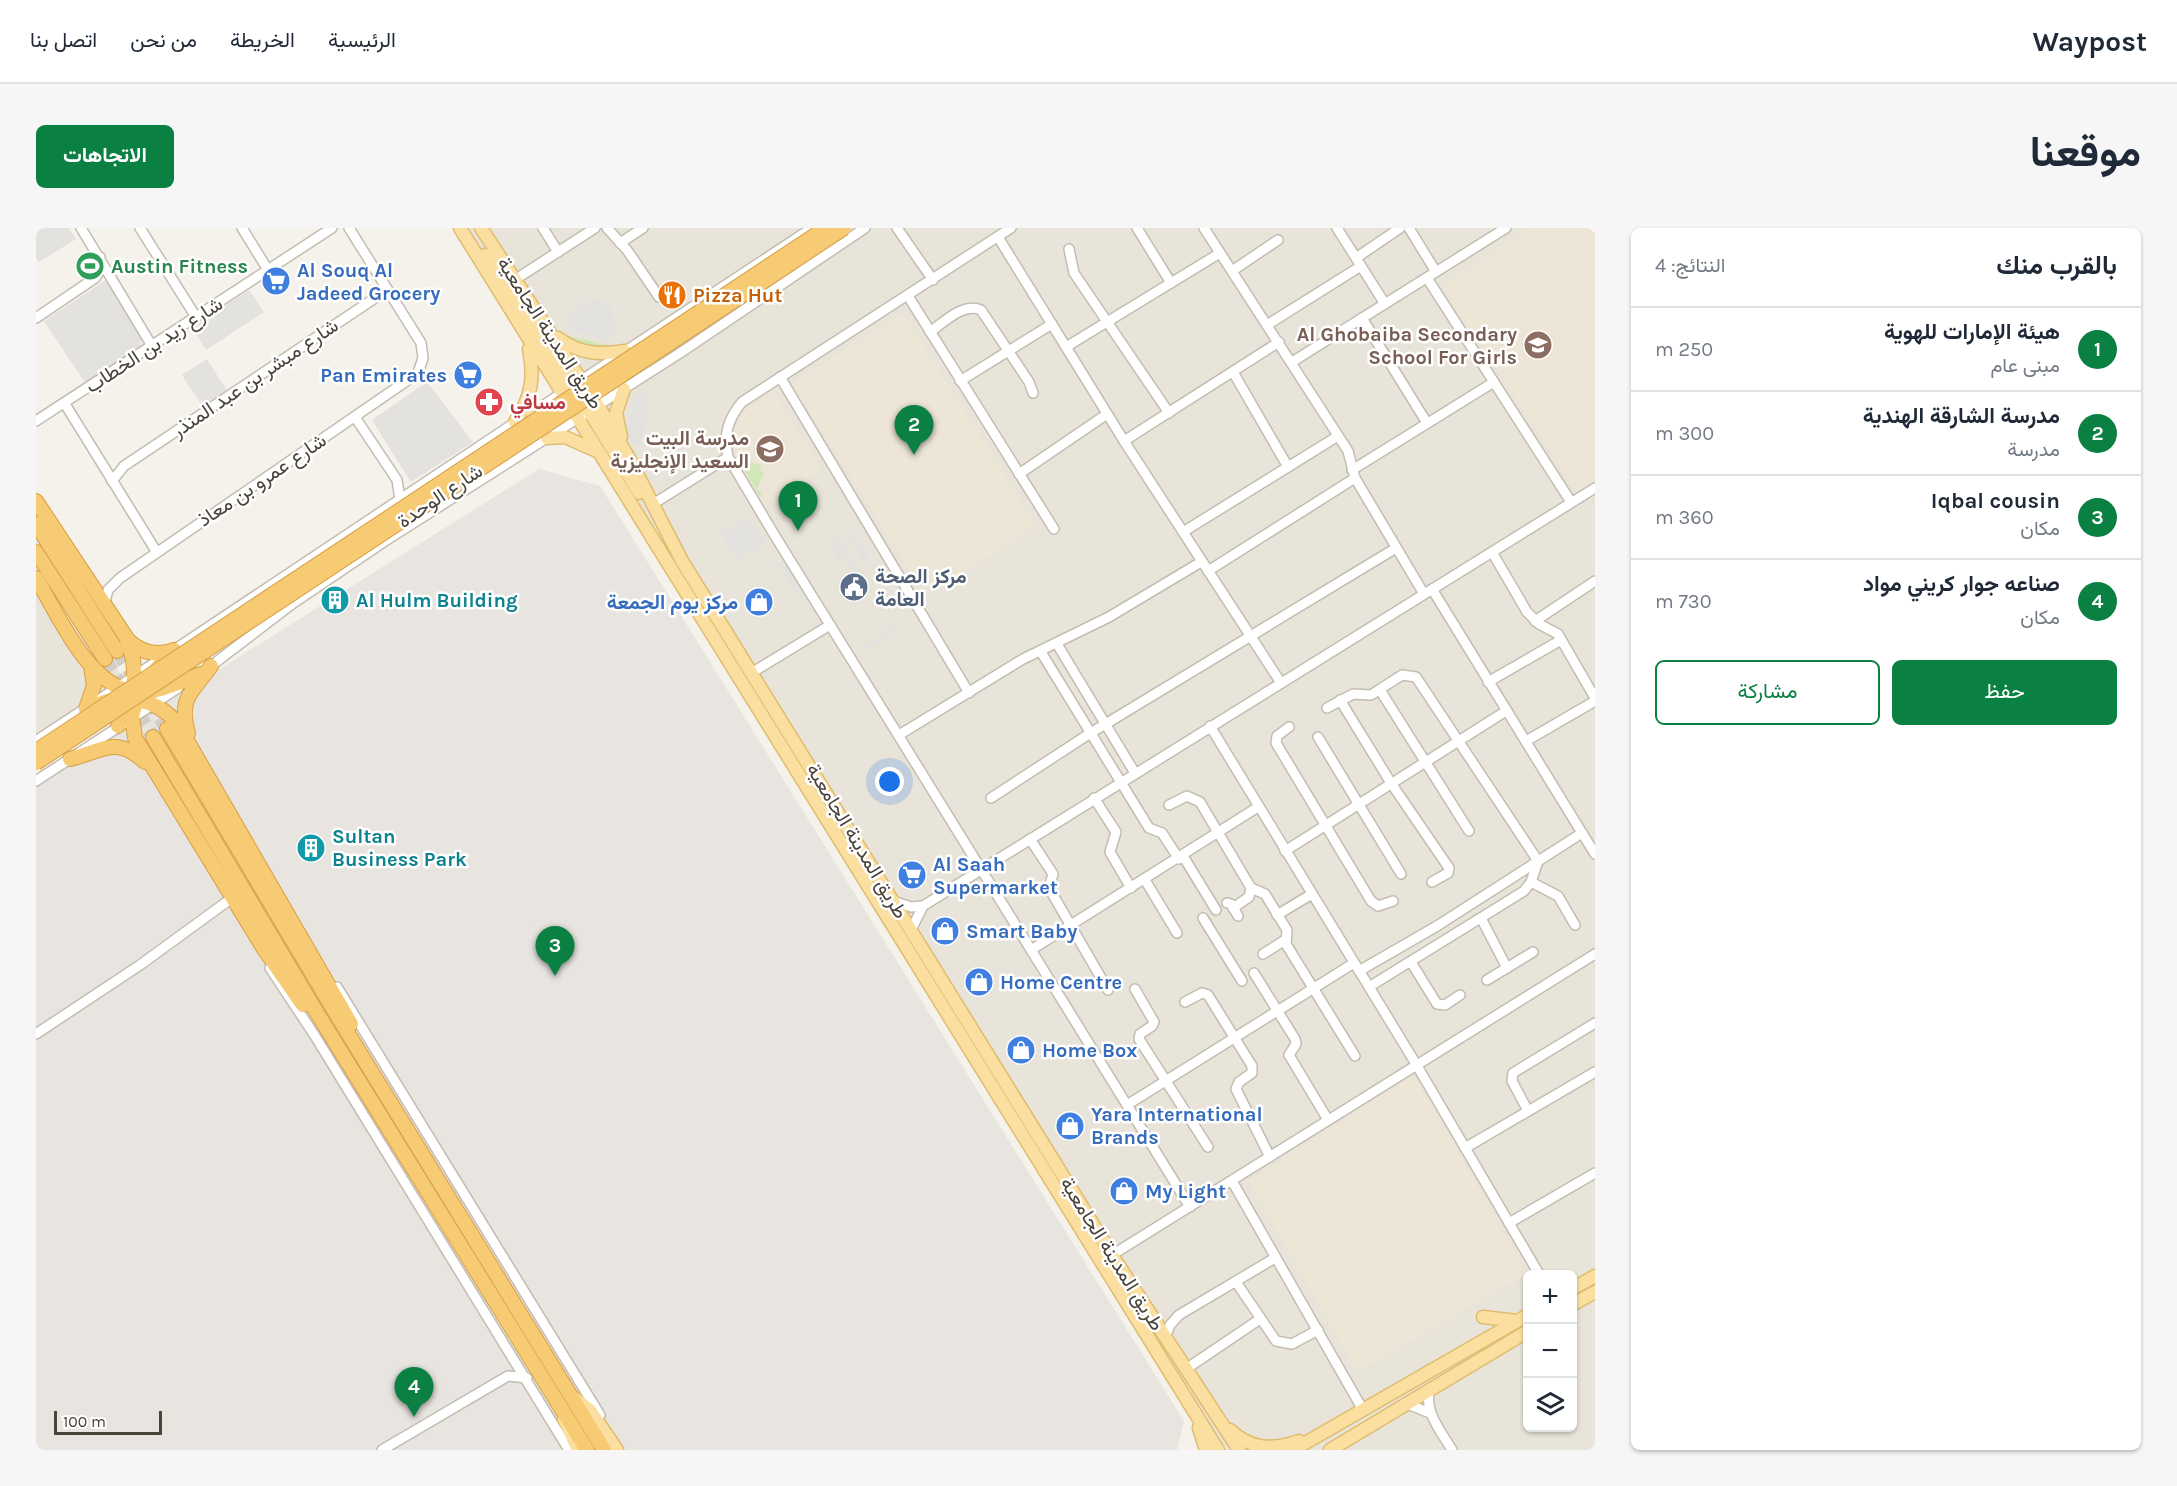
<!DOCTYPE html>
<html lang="ar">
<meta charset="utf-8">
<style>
:root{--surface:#fff;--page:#f6f6f7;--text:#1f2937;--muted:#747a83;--line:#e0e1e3;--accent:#0b8043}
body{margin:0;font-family:Karla,Vazirmatn,sans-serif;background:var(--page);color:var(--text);direction:rtl}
.controls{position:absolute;right:18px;bottom:18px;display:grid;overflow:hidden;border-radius:9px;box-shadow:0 2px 4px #0004}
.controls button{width:54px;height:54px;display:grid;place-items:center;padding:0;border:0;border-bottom:2px solid var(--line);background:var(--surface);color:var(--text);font:30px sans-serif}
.scale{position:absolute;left:18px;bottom:15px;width:108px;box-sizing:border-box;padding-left:6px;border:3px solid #494339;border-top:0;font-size:16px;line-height:21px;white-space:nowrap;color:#494339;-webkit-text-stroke:4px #fff;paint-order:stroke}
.you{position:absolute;left:854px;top:554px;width:21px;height:21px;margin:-15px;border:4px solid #fff;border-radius:50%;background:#1a73e8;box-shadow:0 0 0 9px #1a73e833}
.badge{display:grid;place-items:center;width:39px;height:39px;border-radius:50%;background:var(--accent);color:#fff;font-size:20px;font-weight:700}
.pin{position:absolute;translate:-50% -50px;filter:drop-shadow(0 2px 3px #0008)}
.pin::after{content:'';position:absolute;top:32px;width:21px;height:18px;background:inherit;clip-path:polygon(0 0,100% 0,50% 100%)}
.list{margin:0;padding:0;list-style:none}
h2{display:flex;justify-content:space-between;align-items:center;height:78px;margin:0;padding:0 24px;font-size:26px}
h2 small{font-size:20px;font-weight:400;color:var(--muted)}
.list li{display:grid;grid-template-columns:39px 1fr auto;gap:18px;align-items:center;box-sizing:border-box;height:84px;padding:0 24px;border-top:2px solid var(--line)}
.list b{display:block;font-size:22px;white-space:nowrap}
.list p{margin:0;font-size:20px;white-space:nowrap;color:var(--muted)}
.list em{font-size:20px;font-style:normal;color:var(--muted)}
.actions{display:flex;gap:12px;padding:18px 24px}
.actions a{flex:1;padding:14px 0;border:2px solid var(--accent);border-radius:9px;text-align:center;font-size:21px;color:var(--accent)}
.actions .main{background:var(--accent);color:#fff}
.icon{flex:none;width:33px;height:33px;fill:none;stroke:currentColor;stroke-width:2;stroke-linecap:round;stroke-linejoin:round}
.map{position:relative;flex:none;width:1559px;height:1222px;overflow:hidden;direction:ltr;border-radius:9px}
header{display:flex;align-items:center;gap:36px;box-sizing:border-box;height:84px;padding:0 30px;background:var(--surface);border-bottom:2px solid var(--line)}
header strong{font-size:28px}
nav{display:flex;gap:33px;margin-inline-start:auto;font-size:21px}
.intro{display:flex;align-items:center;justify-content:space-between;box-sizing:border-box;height:144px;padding:0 36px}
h1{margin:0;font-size:42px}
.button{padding:15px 27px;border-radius:9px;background:var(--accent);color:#fff;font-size:21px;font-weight:700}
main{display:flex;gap:36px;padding:0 36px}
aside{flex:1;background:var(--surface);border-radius:9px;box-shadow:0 2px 4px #0004}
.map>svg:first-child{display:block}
.residential{fill:#e9e4da;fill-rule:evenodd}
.industrial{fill:#e8e4e0}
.education{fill:#ede6d6}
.green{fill:#d2e7b7}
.parking{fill:#e4e2df}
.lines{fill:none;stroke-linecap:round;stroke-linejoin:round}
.highway-tunnel{stroke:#d3cfc7;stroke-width:14;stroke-dasharray:14 7;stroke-linecap:butt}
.minor-casing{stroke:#c3bdb1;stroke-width:12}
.major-casing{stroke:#dfbc6f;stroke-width:15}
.highway-casing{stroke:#d79f43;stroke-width:16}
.minor{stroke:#fff;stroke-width:9}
.major{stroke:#fadfa0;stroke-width:12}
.highway{stroke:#f7ca74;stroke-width:14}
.highway-bridge-casing{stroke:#d79f43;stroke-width:16;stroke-linecap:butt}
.highway-bridge{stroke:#f7ca74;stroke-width:14}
.labels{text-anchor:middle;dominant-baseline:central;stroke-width:5;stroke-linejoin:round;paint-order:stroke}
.leisure-label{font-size:20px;font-weight:bold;fill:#27864d;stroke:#fff;text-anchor:start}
.shop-label{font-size:20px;font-weight:bold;fill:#366cbe;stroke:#fff;text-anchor:start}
.food-label{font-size:20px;font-weight:bold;fill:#c56008;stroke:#fff;text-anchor:start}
.street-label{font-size:20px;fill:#494339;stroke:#fff}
.education-label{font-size:20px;font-weight:bold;fill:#785e54;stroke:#fff;text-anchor:end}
.health-label{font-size:20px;font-weight:bold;fill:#be3a42;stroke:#fff;text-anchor:start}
.service-label{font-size:20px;font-weight:bold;fill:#4e5e75;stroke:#fff;text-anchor:start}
.culture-label{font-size:20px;font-weight:bold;fill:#0d838f;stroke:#fff;text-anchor:start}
</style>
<header>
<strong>Waypost</strong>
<nav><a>الرئيسية</a><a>الخريطة</a><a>من نحن</a><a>اتصل بنا</a></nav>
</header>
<div class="intro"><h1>موقعنا</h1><a class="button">الاتجاهات</a></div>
<main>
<aside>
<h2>بالقرب منك<small>النتائج: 4</small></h2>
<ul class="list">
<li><span class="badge">1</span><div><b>هيئة الإمارات للهوية</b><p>مبنى عام</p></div><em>250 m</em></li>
<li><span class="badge">2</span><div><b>مدرسة الشارقة الهندية</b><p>مدرسة</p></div><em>300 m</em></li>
<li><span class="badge">3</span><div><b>Iqbal cousin</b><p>مكان</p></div><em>360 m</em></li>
<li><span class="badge">4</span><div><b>صناعه جوار كريني مواد</b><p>مكان</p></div><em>730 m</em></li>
</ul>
<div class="actions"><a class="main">حفظ</a><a>مشاركة</a></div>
</aside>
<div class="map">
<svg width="1559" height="1222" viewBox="0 0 1559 1222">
<rect width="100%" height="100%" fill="#f5f2eb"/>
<g class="residential">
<path d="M433,0H1559V1222H1190ZM1492,1046H1536V1200H1492Z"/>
<polygon points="0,311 99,469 0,534"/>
</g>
<polygon class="industrial" points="503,241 564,258 1148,1193 1141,1222 0,1222 0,556"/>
<g class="education">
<polygon points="1494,0 1559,0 1559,253 1545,263 1539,260 1409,63 1411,54"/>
<polygon points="867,86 1000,299 889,367 756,155"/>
<polygon points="737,164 785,241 729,277 694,224 707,183"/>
<polygon points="1373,850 1381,853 1491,1045 1322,1144 1213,953"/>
</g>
<g class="green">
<polygon points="532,108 577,118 556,120"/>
<polygon points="715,234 726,238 724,243 728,245 721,261 726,264 724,269 706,239"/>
</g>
<g class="parking">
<polygon points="0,0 33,0 40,11 3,34 0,30"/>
<polygon points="73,50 106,107 104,119 49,155 8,93"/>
<polygon points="213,62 228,84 170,122 156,99"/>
<polygon points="556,70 572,76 576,82 581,102 572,113 535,102 532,98 532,89 536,83"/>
<polygon points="171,131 191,163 166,178 146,147"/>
<polygon points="391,154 437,214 375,254 336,192"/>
<polygon points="598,163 615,167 605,216 598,217 590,208"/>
<polygon points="713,288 730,314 701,332 684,306"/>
<polygon points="815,302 835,334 829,338 809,305"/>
<polygon points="803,310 827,348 822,351 798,313"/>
<polygon points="796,311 807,330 802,333 791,314"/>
<polygon points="748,333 770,368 764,372 742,337"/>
<polygon points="860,397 863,403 830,423 827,417"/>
</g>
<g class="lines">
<g class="highway-tunnel">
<polyline points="81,423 101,454"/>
<polyline points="69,431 117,509"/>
<polyline points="113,472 131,501"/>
</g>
<g class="minor-casing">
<g id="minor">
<polyline points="45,0 116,118"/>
<polyline points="104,0 160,89"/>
<polyline points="206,0 232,42"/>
<polyline points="507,0 522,24"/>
<polyline points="571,0 591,22 623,69"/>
<polyline points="861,0 897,52"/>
<path d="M975,0L706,174C692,191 687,207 692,229L739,308L1154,979"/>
<polyline points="1101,0 1135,55"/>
<polyline points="1168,0 1312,223 1319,250 1388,366"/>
<polyline points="1301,0 1349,76"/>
<polyline points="1373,0 1400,44"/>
<polyline points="962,9 1088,213 1245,455"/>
<polyline points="584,15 607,0"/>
<polyline points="1033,21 1038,45 1133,185"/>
<polyline points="1320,30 1364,0"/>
<polyline points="1196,43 1242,12"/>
<polyline points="1391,50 1535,274"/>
<polyline points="480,51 559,0"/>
<polyline points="872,68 1018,301"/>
<polyline points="0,90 59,50 63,44 64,29"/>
<polyline points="1326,90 1391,195"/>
<polyline points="1231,97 1325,38"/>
<path d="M894,104C908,94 928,74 945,82L993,154L997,165"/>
<polyline points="1030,119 1184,25"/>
<polyline points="1256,134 1470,0"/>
<polyline points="1197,144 1252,239"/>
<polyline points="744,149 933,465"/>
<polyline points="924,153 1016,96"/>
<polyline points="29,176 120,323"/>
<polyline points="505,179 776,0"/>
<polyline points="319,189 361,252 364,271"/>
<polyline points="0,193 296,0"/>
<polyline points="1088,213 1243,114"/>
<polyline points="1316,242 1458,154"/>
<polyline points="983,246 1071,186"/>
<polyline points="76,253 88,238 351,62"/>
<polyline points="617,276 692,229"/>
<polyline points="1147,304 1302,208"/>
<polyline points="1456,324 1491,384 1503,396 1522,406 1559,470"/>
<polyline points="1172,343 1319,250"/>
<polyline points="1396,361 1559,626"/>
<polyline points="68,378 72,362 84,350 382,145 387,130 385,115 313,0"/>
<polyline points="1499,393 1559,353"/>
<polyline points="1021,416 1099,545"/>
<polyline points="135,424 483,192"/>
<polyline points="1005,424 1113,600 1126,605 1143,631"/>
<polyline points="171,441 256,376 346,315 644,125 829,0"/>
<polyline points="717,444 794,397"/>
<polyline points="1452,454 1525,412"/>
<polyline points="1344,462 1433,603"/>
<polyline points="1304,472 1355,555 1413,640 1412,645 1396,654"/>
<polyline points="1291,480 1317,466 1335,467 1366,447 1380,449 1502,633 1495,654 1488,663 1333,759"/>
<polyline points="1174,498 1380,836 1503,1046"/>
<polyline points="1253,499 1241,508 1240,515 1335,673 1342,678 1357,673"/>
<polyline points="863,507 987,431 1073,389 1165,334"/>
<polyline points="1282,509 1365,646"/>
<polyline points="0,513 123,432"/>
<polyline points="1490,513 1559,473"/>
<polyline points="0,553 142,460"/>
<polyline points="955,570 1053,506 1360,320"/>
<polyline points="1058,570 1080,604 1074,624 1095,660"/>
<polyline points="1133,577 1151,568 1164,574 1215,660 1213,669 1197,680"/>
<polyline points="994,611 1017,646 1013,660 1072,762"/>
<polyline points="1249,623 1470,483"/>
<polyline points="1147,628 1180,682"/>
<polyline points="1109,652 1141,705"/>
<polyline points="1495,654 1522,668 1539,697"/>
<polyline points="1215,660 1229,666 1251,702 1250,716 1319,828"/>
<polyline points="857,673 875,679 887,678"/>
<polyline points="1191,675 1195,676 1202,688"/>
<polyline points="1241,687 1276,666"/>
<polyline points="1167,690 1206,753"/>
<polyline points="1445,690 1471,740"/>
<polyline points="875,702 887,678 1559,260"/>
<polyline points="995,722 1222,579"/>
<polyline points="1227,726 1249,712"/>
<polyline points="1375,734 1401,776 1409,777 1424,767"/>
<polyline points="234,740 279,808 533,1222"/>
<polyline points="1323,743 1401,698 1546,605"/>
<polyline points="1218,745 1259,811 1260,816 1253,827 1292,892"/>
<polyline points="1451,752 1497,724"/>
<polyline points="301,759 564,1187"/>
<polyline points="1099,761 1118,794 1116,798 1104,806 1103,811 1172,919"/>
<polyline points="1149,774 1166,765 1172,767 1216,838 1216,845 1203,854 1200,861 1234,929"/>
<polyline points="0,806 104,737 196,670"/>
<polyline points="1091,877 1318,735"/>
<polyline points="1492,883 1476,853 1477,845 1559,795"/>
<polyline points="1429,920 1559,844"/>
<polyline points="1196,953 1327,1182"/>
<polyline points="1473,995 1559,945"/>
<polyline points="1076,1027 1559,726"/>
<polyline points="1200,1054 1240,1113 1256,1116 1282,1102"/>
<polyline points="1129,1110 1134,1097 1143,1087 1239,1030"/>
<polyline points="1150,1141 1224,1091"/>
<path d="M1394,1160C1387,1183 1405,1203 1416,1222"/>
<polyline points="1369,1175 1394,1185"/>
<polyline points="346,1222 472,1148 491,1150"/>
</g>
</g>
<g class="major-casing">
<g id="major">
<polyline points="424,0 1182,1222"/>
<polyline points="445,0 566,184 594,232 646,333 1076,1027 1203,1222"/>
<polyline points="449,27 535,159 546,171"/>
<path d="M522,110C544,126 563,127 589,123"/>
<polyline points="496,184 531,174 553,183 603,265"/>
<path d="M479,194C495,170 499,150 493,121"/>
<polyline points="585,209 580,185 588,161"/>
<polyline points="511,210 529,209 563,224"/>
<polyline points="1536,1061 1559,1048"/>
<polyline points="1536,1077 1559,1064"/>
<polyline points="1447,1089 1481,1093"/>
<polyline points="537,1169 554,1182 581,1222"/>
<polyline points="528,1191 542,1222"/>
<polyline points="1163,1200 1170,1222"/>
<path d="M1194,1202C1215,1222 1237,1222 1263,1213"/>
<polyline points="1257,1222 1492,1087"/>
<polyline points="1294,1222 1492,1103"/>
</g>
</g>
<g class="highway-casing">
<g id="highway">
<path d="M0,273L92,412C105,425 121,428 138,422"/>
<polyline points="0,296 81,423"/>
<polyline points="0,324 69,431"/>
<path d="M0,350C22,386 55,465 104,464C125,464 145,453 165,446"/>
<polyline points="121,440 138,422"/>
<polyline points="103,465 96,488 99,510 228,721 267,777"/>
<path d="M90,470C110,472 130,480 142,497L315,796"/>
<polyline points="50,481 71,473"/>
<polyline points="50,481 58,457 55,439"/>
<path d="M82,498C98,471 104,442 91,413"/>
<polyline points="131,501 305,794 568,1222"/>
<path d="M152,505C142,469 156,465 175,438"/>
<polyline points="117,509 278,780 551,1222"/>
<path d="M34,531C67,523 80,507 109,534"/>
</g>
</g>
<use href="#minor" class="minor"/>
<use href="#major" class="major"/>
<use href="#highway" class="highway"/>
<g class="highway-bridge-casing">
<g id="highway-bridge">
<polyline points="0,523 790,0"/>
<polyline points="0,535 808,0"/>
</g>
</g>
<use href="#highway-bridge" class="highway-bridge"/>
</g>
<defs>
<g id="stadium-disc" transform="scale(1.5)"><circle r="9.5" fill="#2e9e5b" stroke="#fff"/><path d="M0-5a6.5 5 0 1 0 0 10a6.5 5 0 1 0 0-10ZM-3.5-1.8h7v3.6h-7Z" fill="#fff"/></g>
<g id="supermarket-disc" transform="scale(1.5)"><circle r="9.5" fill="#3f7fe0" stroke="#fff"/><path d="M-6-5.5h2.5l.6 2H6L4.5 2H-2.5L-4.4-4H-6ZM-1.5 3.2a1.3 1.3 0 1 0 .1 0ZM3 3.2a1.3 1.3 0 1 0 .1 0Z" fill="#fff"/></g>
<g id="restaurant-disc" transform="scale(1.5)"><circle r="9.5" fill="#e8710a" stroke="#fff"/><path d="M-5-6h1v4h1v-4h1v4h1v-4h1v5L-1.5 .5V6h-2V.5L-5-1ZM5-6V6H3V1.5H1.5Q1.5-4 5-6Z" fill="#fff"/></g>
<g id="school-disc" transform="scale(1.5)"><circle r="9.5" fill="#8d6e63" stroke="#fff"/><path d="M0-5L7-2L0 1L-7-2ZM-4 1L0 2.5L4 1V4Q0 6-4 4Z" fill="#fff"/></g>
<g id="pharmacy-disc" transform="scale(1.5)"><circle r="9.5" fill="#e0444e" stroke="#fff"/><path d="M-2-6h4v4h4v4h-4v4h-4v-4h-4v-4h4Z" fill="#fff"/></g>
<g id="civic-disc" transform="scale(1.5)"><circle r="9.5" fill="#5c6f8a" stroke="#fff"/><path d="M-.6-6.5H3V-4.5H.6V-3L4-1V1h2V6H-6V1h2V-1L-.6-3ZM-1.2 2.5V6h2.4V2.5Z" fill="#fff"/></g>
<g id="building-disc" transform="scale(1.5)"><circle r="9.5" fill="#0f9aa8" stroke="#fff"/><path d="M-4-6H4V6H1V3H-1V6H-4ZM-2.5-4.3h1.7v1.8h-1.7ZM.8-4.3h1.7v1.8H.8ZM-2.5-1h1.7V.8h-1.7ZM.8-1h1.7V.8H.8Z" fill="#fff"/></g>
<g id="shop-disc" transform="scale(1.5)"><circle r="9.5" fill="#3f7fe0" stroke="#fff"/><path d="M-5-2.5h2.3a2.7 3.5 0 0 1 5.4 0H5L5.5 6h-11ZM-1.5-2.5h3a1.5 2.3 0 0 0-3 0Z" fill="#fff"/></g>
</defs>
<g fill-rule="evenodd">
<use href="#stadium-disc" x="54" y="38"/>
<use href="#supermarket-disc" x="240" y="53"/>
<use href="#restaurant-disc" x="636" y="67"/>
<use href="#school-disc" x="1502" y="117"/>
<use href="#supermarket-disc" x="432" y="147"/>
<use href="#pharmacy-disc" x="453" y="174"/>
<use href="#school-disc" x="734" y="221"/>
<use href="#civic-disc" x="818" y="359"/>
<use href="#building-disc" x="299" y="372"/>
<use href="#shop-disc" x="723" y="374"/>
<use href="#building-disc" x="275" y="620"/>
<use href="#supermarket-disc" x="876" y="647"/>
<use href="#shop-disc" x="909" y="703"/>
<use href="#shop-disc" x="943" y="754"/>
<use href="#shop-disc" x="985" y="822"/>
<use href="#shop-disc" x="1034" y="898"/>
<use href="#shop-disc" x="1088" y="963"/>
</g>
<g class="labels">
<g class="leisure-label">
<text x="75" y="38">Austin Fitness</text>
</g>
<g class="shop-label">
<text x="261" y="42">Al Souq Al<tspan x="261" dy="23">Jadeed Grocery</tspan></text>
<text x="411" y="147" text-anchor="end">Pan Emirates</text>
<text x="702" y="374" text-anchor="end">مركز يوم الجمعة</text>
<text x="897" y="636">Al Saah<tspan x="897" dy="23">Supermarket</tspan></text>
<text x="930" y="703">Smart Baby</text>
<text x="964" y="754">Home Centre</text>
<text x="1006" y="822">Home Box</text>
<text x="1055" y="886">Yara International<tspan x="1055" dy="23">Brands</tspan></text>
<text x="1109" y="963">My Light</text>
</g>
<g class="food-label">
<text x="657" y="67">Pizza Hut</text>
</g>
<g class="street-label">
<text transform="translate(514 105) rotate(57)">طريق المدينة الجامعية</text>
<text transform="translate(118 117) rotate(-33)">شارع زيد بن الخطاب</text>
<text transform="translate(219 150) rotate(-34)">شارع مبشر بن عبد المنذر</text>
<text transform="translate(226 252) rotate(-34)">شارع عمرو بن معاذ</text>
<text transform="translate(404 268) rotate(-34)">شارع الوحدة</text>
<text transform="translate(821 613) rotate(59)">طريق المدينة الجامعية</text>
<text transform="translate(1076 1026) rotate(58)">طريق المدينة الجامعية</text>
</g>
<g class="education-label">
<text x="1481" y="106">Al Ghobaiba Secondary<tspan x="1481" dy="23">School For Girls</tspan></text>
<text x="713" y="210">مدرسة البيت<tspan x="713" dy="23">السعيد الإنجليزية</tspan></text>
</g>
<g class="health-label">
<text x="474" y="174">مسافي</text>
</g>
<g class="service-label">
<text x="839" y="348">مركز الصحة<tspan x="839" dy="23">العامة</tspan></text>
</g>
<g class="culture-label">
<text x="320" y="372">Al Hulm Building</text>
<text x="296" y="608">Sultan<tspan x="296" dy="23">Business Park</tspan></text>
</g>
</g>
</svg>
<div class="controls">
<button>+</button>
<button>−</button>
<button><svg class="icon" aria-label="layers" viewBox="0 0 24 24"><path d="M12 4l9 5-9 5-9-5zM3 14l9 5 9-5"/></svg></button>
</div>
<div class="scale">100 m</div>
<div class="you"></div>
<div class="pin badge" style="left:762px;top:303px">1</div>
<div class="pin badge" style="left:878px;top:227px">2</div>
<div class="pin badge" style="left:519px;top:748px">3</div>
<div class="pin badge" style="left:378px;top:1189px">4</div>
</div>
</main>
